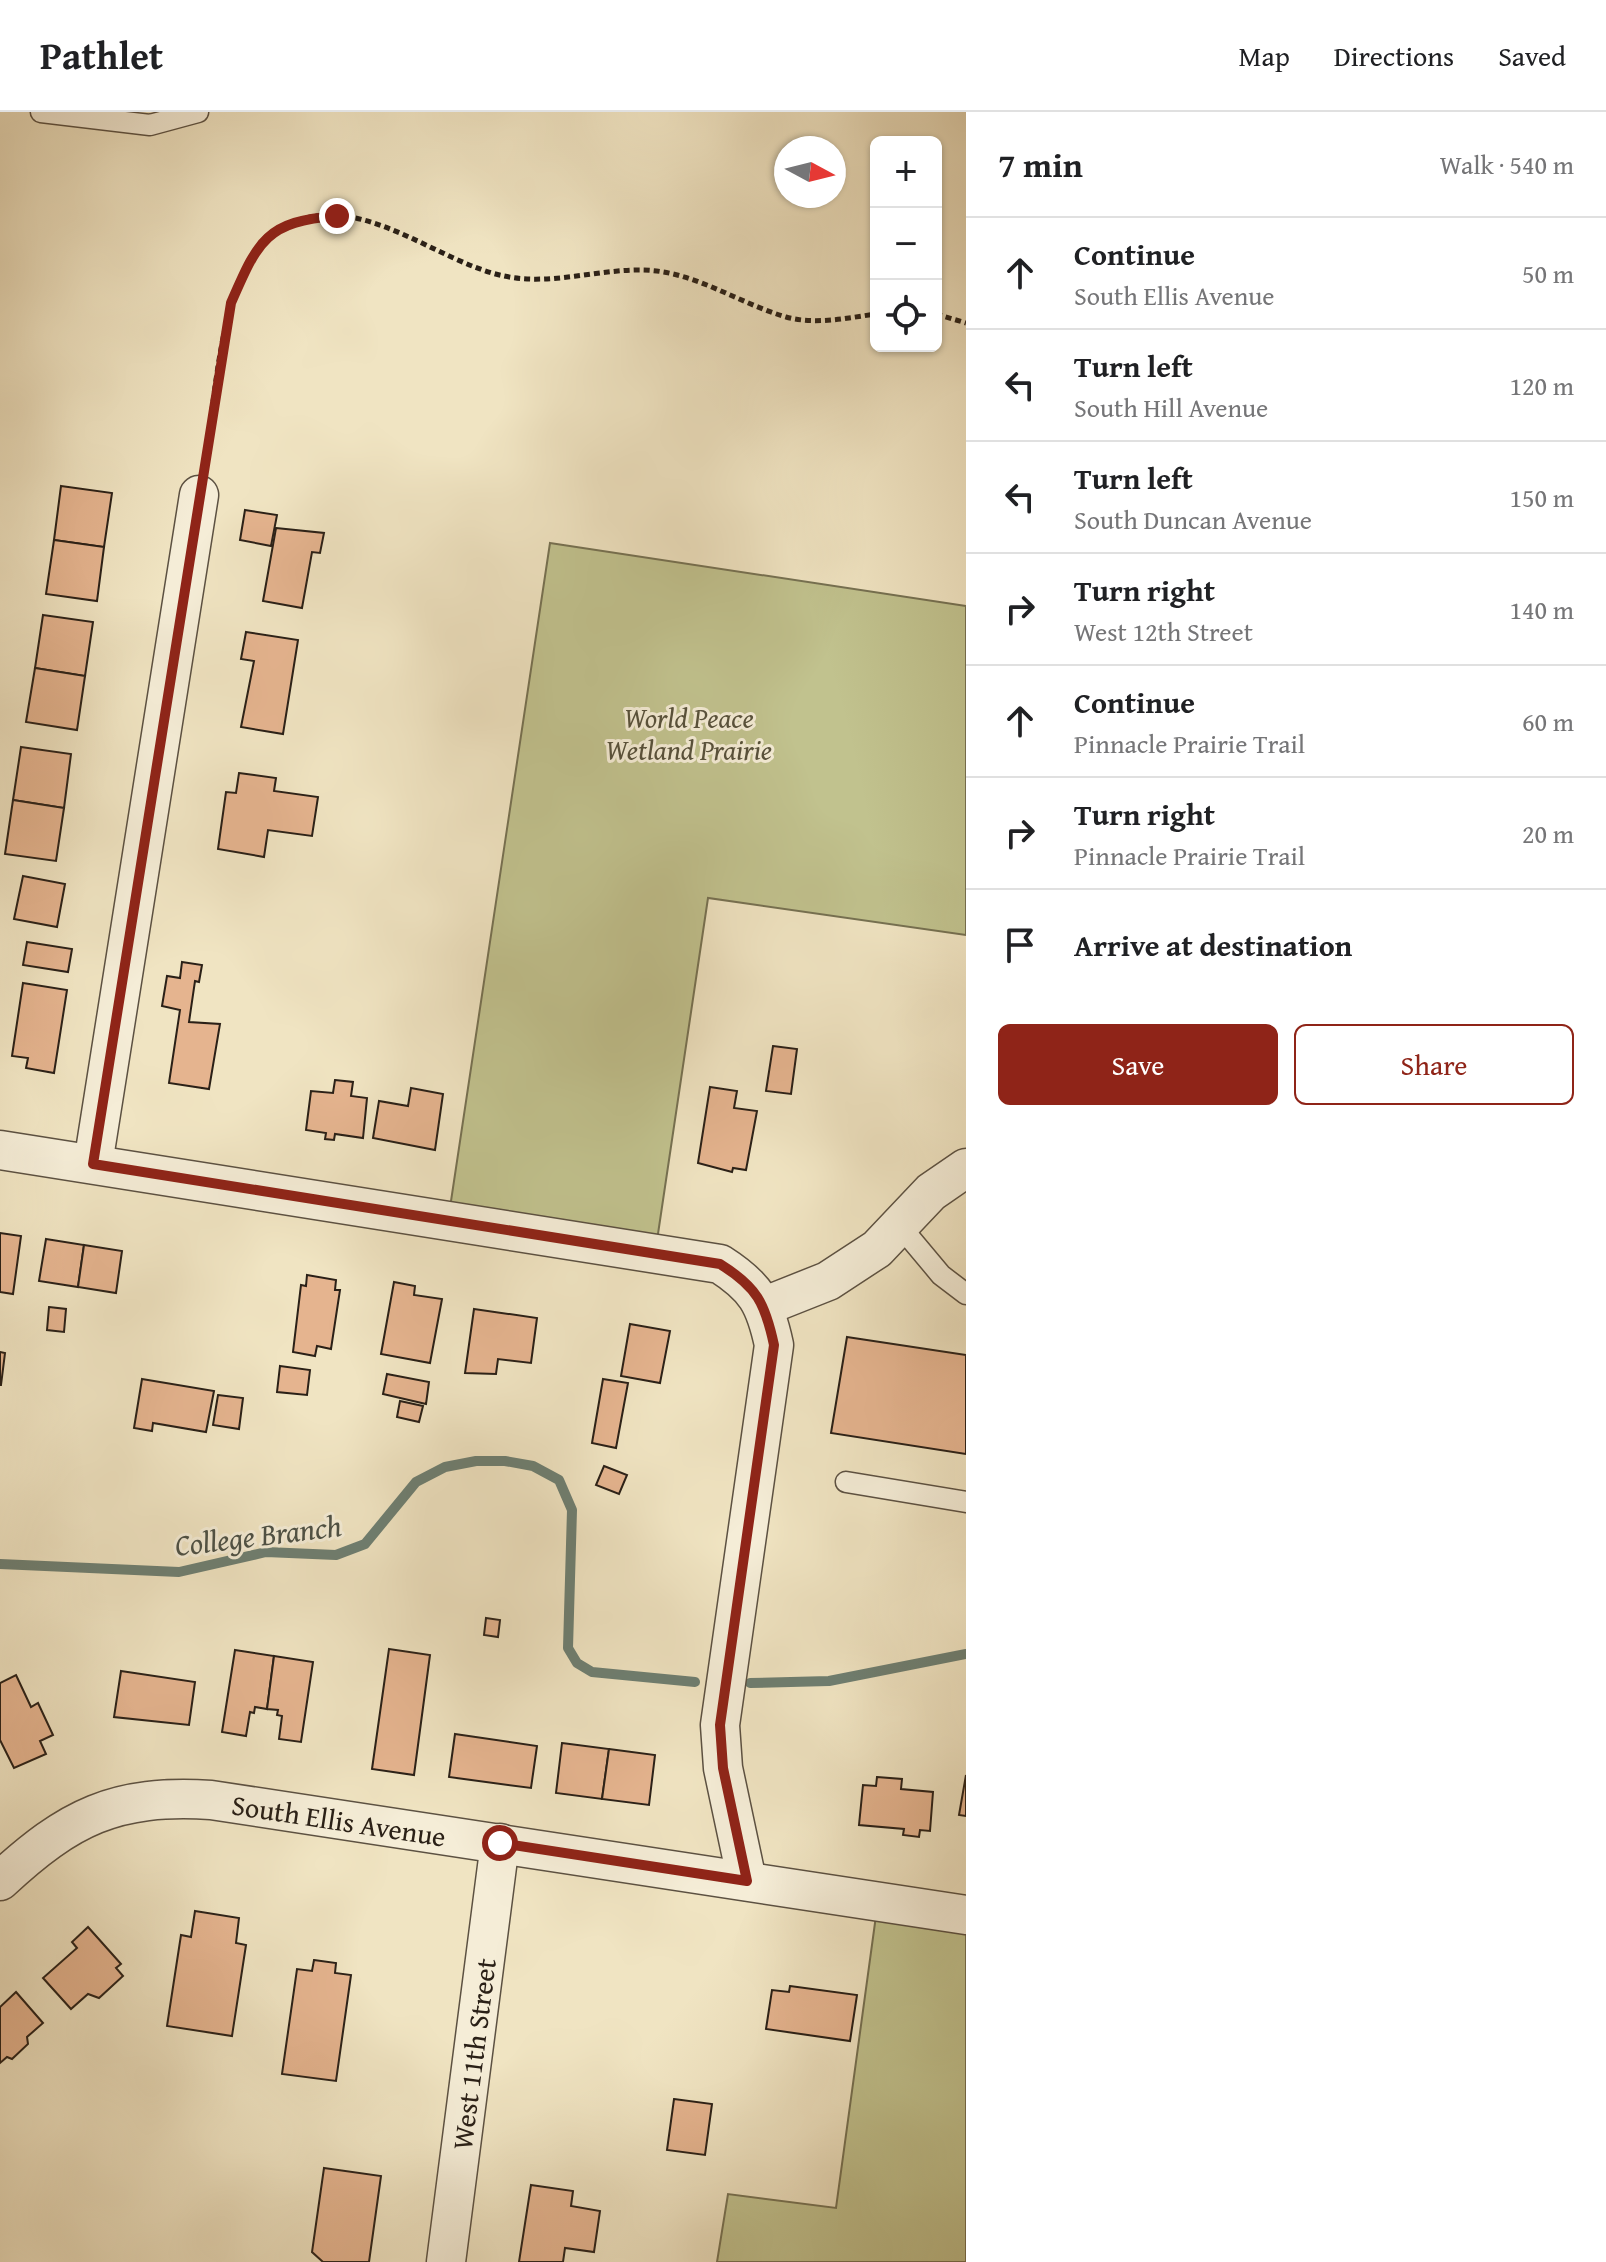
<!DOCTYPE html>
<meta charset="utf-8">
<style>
:root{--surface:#fff;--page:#f2f2f2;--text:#202124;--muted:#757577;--line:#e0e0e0;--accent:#8f2418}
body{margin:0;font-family:"Gentium Book Plus",serif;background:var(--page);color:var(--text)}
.controls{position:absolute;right:24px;top:24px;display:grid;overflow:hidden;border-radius:12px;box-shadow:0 2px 6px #0004}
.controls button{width:72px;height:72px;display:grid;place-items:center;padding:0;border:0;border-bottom:2px solid var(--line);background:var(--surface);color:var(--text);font:40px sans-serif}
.compass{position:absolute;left:774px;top:24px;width:72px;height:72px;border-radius:50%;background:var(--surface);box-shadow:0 2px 6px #0004;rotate:97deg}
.stop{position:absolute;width:24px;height:24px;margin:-18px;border:6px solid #8f2418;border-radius:50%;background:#fff}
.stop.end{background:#8f2418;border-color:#fff;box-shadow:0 2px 8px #0008}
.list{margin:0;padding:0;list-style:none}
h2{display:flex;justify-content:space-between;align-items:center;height:104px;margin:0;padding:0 32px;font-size:34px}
h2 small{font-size:26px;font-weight:400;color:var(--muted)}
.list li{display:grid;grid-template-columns:52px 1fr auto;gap:24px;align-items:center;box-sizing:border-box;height:112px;padding:0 32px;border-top:2px solid var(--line)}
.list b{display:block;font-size:30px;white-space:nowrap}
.list p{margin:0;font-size:26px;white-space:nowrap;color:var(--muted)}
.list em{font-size:26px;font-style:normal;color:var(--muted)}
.actions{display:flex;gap:16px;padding:24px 32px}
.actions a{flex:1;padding:18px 0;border:2px solid var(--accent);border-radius:12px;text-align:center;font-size:28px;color:var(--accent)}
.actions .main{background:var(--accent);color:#fff}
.icon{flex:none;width:44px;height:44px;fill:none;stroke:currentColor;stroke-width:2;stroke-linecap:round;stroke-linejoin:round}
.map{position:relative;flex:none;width:966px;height:2150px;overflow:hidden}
header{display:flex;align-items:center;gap:48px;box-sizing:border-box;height:112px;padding:0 40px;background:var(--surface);border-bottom:2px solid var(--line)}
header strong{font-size:38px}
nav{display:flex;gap:44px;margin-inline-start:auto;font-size:28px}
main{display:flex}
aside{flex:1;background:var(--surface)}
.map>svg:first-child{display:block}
.green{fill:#c1c28e;stroke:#767152;stroke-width:2}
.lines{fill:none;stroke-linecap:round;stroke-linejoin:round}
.stream{stroke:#6e7f72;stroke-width:10}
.building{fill:#e5b48f;stroke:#2a2017;stroke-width:2}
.service-casing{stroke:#5c5142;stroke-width:23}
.minor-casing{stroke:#5c5142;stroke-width:41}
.path{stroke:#2a2017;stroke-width:5;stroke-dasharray:6 4;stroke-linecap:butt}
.service{stroke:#f5edd7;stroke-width:20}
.minor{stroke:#f5edd7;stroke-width:38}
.route{stroke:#8f2418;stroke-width:10}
.labels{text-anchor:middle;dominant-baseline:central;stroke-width:6;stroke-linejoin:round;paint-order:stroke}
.park-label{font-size:28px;font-style:italic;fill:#57513b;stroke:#f5edd7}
.street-label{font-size:28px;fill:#2a2017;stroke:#f5edd7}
.water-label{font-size:30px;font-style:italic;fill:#4c5045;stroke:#f5edd7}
</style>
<header>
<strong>Pathlet</strong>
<nav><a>Map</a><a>Directions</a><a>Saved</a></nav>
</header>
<main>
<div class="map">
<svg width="966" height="2150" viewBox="0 0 966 2150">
<rect width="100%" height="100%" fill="#f0e4c2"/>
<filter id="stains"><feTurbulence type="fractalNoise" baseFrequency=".0025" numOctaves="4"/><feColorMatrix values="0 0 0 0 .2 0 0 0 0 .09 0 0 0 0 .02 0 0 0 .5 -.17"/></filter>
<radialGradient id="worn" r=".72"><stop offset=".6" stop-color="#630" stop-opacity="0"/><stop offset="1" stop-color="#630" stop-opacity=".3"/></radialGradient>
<g class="green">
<polygon points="550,431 966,494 966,823 708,786 655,1142 448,1109"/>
<polygon points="878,1789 966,1803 966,2150 717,2150 728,2082 836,2096"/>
</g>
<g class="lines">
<g class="stream">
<polyline points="0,1452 179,1460 266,1440 336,1443 365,1432 416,1370 445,1355 476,1349 505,1349 533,1354 559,1368 572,1398 568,1536 577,1551 592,1560 695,1570"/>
<polyline points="750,1571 829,1569 966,1542"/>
</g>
</g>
<g class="building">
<polygon points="61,374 112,381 104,435 54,428"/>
<polygon points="245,398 277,403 271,434 240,428"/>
<polygon points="276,416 324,421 320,441 312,440 302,496 263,489"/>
<polygon points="54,428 104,435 97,489 46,482"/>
<polygon points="43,503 93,510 85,564 35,556"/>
<polygon points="246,520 298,528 283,622 241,615 254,549 241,547"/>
<polygon points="35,556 85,564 77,618 26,610"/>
<polygon points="21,635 71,642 64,696 13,688"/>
<polygon points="239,661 276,666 274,679 318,685 312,724 268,718 264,745 218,737 226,680 236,681"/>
<polygon points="13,688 64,696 56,749 5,742"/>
<polygon points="23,764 65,772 57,815 14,807"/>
<polygon points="27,830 72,837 68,860 23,853"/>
<polygon points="182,850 202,853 199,870 195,869 189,910 220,912 209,977 169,971 180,898 162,894 167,864 180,866"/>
<polygon points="23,871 67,878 54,961 26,956 28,946 12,944"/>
<polygon points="773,934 797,937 791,982 766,979"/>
<polygon points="335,968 353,970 351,984 367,986 363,1026 335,1022 334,1028 325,1027 326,1021 306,1018 311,979 333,981"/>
<polygon points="710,975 737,979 734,996 757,999 746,1058 733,1056 732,1060 698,1051"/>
<polygon points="411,976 443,982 435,1038 373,1026 379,989 408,994"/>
<polygon points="0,1121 21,1124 13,1182 0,1180"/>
<polygon points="46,1127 84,1133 78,1175 39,1169"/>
<polygon points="84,1133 122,1139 116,1181 78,1175"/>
<polygon points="307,1163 336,1168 335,1178 340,1178 331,1237 317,1234 315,1244 293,1240 301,1173 306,1174"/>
<polygon points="394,1170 415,1174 414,1183 442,1187 430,1251 381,1242"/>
<polygon points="49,1195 66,1197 64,1220 47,1218"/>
<polygon points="474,1197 537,1206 531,1251 498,1247 496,1262 465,1261"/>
<polygon points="630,1212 670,1219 660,1271 621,1264"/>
<polygon points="847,1225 966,1243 966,1342 831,1321"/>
<polygon points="0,1240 5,1241 1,1273 0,1273"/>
<polygon points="280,1254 310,1258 307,1283 277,1280"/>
<polygon points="387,1262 429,1270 426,1292 383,1282"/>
<polygon points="142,1267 214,1279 206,1320 153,1311 152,1319 134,1316"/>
<polygon points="603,1267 628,1271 616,1336 592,1331"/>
<polygon points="218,1283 243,1286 239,1317 213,1313"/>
<polygon points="400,1289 423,1294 419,1310 397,1305"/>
<polygon points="604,1354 627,1363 619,1382 596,1373"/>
<polygon points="486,1506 500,1508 498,1525 484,1523"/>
<polygon points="389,1537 430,1543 414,1663 372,1657"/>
<polygon points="235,1538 274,1544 267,1597 255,1595 254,1601 250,1600 246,1624 222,1620"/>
<polygon points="274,1544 313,1550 301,1630 279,1627 282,1604 277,1603 278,1598 267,1597"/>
<polygon points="121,1559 195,1570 189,1613 114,1605"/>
<polygon points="16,1563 31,1595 38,1591 53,1623 40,1629 46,1642 14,1656 0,1628 0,1571"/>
<polygon points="455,1622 537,1634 531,1676 449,1665"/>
<polygon points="562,1631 609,1637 602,1687 556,1681"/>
<polygon points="609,1637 655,1643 649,1693 602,1687"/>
<polygon points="966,1663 966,1704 959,1703"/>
<polygon points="877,1665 902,1667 901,1677 933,1680 930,1719 920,1718 919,1725 903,1723 904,1717 859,1713 863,1673 876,1674"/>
<polygon points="195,1799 239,1806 236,1831 246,1833 232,1924 167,1914 181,1823 191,1825"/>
<polygon points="88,1815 121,1852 116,1856 123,1864 99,1886 88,1882 71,1897 43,1866 77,1836 72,1830"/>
<polygon points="314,1848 336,1851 335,1861 351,1863 336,1969 282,1962 297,1857 312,1859"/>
<polygon points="790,1874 857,1883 850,1929 766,1917 772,1878 789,1880"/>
<polygon points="16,1880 43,1911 27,1925 28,1932 12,1947 7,1945 0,1951 0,1895"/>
<polygon points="674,1987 712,1992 705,2043 667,2038"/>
<polygon points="324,2056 381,2064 369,2150 323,2150 312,2140"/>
<polygon points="531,2073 573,2079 571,2094 600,2099 594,2140 565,2136 563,2150 519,2150"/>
</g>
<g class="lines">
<g class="service-casing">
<g id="service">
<polyline points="41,0 150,13 198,0"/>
<polyline points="900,1114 941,1163 966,1182"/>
<polyline points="846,1370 966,1390"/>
</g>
</g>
<g class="minor-casing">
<g id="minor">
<path d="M0,1038L720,1152C756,1175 765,1191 774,1233L720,1613L723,1656L747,1769"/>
<polyline points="93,1052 199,383"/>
<polyline points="765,1194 828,1169 877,1137 931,1080 966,1056"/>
<path id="s1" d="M0,1769C69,1705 115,1682 211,1688L966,1803"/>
<path id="s2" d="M446,2150L500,1731"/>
</g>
</g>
<g class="path">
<polyline points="936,202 966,211"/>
<path d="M205,349C216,283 219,176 266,125C271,119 281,116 287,113C359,77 436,150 504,164C550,174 598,157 643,158C694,159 738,191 786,205C815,213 847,206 876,202"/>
</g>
<use href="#service" class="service"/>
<use href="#minor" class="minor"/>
</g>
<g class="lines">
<path class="route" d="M337,104C266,109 258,129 231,191L93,1052L720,1152C757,1175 765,1191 774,1233L720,1613L723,1656L747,1769L500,1731"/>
</g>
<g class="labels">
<g class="park-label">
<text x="689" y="605">World Peace<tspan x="689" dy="32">Wetland Prairie</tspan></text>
</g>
<g class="street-label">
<text stroke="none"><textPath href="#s1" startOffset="364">South Ellis Avenue</textPath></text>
<text stroke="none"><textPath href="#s2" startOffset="210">West 11th Street</textPath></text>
</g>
<g class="water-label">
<text transform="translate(258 1423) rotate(-7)">College Branch</text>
</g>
</g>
<rect width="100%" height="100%" filter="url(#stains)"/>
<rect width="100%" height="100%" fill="url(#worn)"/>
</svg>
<div class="controls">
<button>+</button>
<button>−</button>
<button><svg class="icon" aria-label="locate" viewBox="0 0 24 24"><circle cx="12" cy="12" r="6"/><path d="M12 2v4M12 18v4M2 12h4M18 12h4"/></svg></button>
</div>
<svg class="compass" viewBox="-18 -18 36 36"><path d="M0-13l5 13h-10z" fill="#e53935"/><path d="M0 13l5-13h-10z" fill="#757577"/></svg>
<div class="stop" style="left:500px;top:1731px"></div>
<div class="stop end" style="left:337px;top:104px"></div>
</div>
<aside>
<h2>7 min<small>Walk · 540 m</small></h2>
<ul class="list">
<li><svg class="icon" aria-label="ahead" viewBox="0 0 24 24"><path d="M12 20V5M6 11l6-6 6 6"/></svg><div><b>Continue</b><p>South Ellis Avenue</p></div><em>50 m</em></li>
<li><svg class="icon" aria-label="left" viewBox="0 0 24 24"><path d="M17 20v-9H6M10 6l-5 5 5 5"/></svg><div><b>Turn left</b><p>South Hill Avenue</p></div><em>120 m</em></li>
<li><svg class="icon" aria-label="left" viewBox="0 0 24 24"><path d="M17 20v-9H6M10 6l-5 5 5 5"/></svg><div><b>Turn left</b><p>South Duncan Avenue</p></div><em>150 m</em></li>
<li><svg class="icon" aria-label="right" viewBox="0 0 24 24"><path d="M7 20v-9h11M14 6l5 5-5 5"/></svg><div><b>Turn right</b><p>West 12th Street</p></div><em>140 m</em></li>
<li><svg class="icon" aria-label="ahead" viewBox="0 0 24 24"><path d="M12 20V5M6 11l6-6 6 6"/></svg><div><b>Continue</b><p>Pinnacle Prairie Trail</p></div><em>60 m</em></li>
<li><svg class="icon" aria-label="right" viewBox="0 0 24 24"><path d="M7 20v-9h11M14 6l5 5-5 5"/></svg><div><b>Turn right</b><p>Pinnacle Prairie Trail</p></div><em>20 m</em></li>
<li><svg class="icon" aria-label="arrive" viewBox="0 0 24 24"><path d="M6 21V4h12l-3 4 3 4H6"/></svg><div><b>Arrive at destination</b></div></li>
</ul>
<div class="actions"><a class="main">Save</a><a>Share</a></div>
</aside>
</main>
